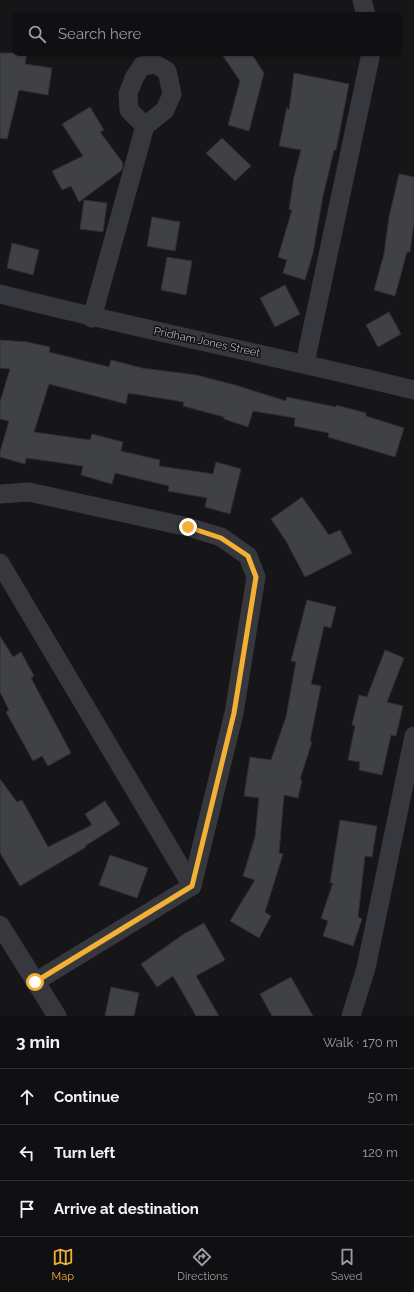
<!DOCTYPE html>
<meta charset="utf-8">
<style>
:root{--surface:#101012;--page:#1e1e20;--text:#f1f3f6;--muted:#9c9d9f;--line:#303032;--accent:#f2b134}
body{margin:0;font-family:Raleway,sans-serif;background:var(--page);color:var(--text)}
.stop{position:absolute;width:12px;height:12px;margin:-9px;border:3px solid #f2b134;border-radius:50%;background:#fff}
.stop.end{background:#f2b134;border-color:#fff;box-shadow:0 1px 4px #0008}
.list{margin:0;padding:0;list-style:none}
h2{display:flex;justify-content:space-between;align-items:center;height:52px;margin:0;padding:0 16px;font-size:17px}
h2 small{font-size:13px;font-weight:400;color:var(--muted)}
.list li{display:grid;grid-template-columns:26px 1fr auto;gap:12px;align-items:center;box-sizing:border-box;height:56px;padding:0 16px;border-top:1px solid var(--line)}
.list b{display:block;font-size:15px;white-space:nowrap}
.list em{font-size:13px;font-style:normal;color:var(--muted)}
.icon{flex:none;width:22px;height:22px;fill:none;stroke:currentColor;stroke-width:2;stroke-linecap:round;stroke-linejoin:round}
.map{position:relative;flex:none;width:414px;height:1016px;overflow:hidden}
.search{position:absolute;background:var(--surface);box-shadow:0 1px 3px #0004;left:12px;right:12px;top:12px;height:44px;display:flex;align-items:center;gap:10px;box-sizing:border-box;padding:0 14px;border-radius:8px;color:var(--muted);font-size:15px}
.sheet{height:220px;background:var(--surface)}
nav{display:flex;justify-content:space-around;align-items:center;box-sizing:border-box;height:56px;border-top:1px solid var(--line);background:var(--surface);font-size:11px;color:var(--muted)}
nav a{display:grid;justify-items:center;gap:2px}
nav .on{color:var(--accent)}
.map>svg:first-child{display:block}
.building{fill:#404145;stroke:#303034}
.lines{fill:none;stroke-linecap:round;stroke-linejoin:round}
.street{stroke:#37383d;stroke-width:19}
.route{stroke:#f2b134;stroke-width:5}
.labels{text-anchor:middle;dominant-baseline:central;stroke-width:3;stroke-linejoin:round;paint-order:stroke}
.street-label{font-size:11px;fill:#a8adb8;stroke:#111113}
</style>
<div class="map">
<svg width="414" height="1016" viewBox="0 0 414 1016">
<rect width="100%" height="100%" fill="#161618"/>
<g class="building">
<polygon points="0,53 27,53 25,64 52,68 48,95 19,90 7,139 0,138"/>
<polygon points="221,53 251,53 264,73 249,131 228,125 240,81"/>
<polygon points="294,73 349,84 336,150 334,150 323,196 313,253 305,280 283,273 287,260 278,257 292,210 289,209 294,177 301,150 279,146 287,107 289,110"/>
<polygon points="90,107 104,130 100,132 123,163 122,170 79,202 71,186 62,190 52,171 83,156 62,124"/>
<polygon points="222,138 251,166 235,181 206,153"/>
<polygon points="399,174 414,177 414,222 410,252 407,252 395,296 374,290 384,254 389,217"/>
<polygon points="84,200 107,203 103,232 80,229"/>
<polygon points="152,217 180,222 175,251 147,246"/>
<polygon points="12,243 39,250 33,275 7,268"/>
<polygon points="167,257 192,261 186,295 161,290"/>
<polygon points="285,285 300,314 275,327 260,298"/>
<polygon points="389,312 401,334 378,347 366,325"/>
<polygon points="0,340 27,342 50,347 49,352 109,367 111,360 142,368 196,375 235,385 286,401 287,397 336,407 336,405 366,413 366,416 404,428 395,457 328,437 329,433 294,426 295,418 253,411 248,427 224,419 224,417 183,406 184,402 128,393 126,404 49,384 34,432 90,440 92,434 123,442 121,451 160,460 159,466 213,474 216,462 241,469 230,514 205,507 207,498 168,491 169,486 115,473 112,484 81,475 83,466 26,458 25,464 0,457 0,452 9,421 0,419 0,402 10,369 0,368"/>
<polygon points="302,497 329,535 340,530 352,553 305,577 286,541 271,519"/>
<polygon points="307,600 336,607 331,628 324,626 311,684 321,686 310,741 312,742 300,779 302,780 298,798 284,795 279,853 283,854 265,912 271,916 259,938 230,921 255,880 243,876 255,837 259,798 244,796 250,757 271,760 286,717 296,662 291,661"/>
<polygon points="0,636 13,657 21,652 34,676 31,678 71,753 48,766 42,756 33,761 6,712 9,710 0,692"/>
<polygon points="385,650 404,658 387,702 403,706 396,736 391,735 382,775 359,770 360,762 348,760 355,726 352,725 359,695 367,697"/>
<polygon points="0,779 17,802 22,800 48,847 92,825 85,814 105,801 120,824 85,846 86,847 20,886 0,853"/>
<polygon points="340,820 377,826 372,857 365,856 358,917 362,919 353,946 323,936 328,921 321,918 333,883 330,883"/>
<polygon points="110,855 148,868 137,898 99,885"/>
<polygon points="204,923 225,960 196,976 219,1016 196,1016 173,976 157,987 141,964 184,934"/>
<polygon points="291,977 313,1016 272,1016 260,994"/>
<polygon points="111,987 139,993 134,1016 105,1016"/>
</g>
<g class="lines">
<g class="street">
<polyline points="362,0 366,15"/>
<path d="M0,294C137,329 276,356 414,390"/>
<polyline points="92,318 145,126 165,110 172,94 167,71 155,64 142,66 134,78 128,94 129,110 145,126"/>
<polyline points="305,363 371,53"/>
<polyline points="0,494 29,492 188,527 221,537 248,556 256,577 234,713 192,886 35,982"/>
<polyline points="0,563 192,886"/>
<polyline points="0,925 57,1016"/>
<polyline points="351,1016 366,968 414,736"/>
</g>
</g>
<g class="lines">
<polyline class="route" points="35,982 192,886 234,713 256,577 248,556 221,538 188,527"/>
</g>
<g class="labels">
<g class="street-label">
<text transform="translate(207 342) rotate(12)">Pridham Jones Street</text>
</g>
</g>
</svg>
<div class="stop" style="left:35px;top:982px"></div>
<div class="stop end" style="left:188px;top:527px"></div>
<div class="search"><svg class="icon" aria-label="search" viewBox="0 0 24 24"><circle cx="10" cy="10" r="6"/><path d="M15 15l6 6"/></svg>Search here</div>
</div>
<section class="sheet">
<h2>3 min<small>Walk · 170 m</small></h2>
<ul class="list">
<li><svg class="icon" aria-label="ahead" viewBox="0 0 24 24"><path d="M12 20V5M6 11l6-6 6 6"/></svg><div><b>Continue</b></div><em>50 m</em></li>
<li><svg class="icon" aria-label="left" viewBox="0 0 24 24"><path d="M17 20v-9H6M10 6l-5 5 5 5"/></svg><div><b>Turn left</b></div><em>120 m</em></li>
<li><svg class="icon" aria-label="arrive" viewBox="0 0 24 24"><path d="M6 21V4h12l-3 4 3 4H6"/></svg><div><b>Arrive at destination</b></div></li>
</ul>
</section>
<nav>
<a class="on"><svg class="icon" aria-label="map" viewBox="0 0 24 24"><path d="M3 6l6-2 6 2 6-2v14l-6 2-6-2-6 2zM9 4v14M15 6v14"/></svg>Map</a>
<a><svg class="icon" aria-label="directions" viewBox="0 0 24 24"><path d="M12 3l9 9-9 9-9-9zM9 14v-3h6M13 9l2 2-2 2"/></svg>Directions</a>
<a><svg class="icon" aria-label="saved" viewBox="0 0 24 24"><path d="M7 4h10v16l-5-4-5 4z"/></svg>Saved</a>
</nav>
